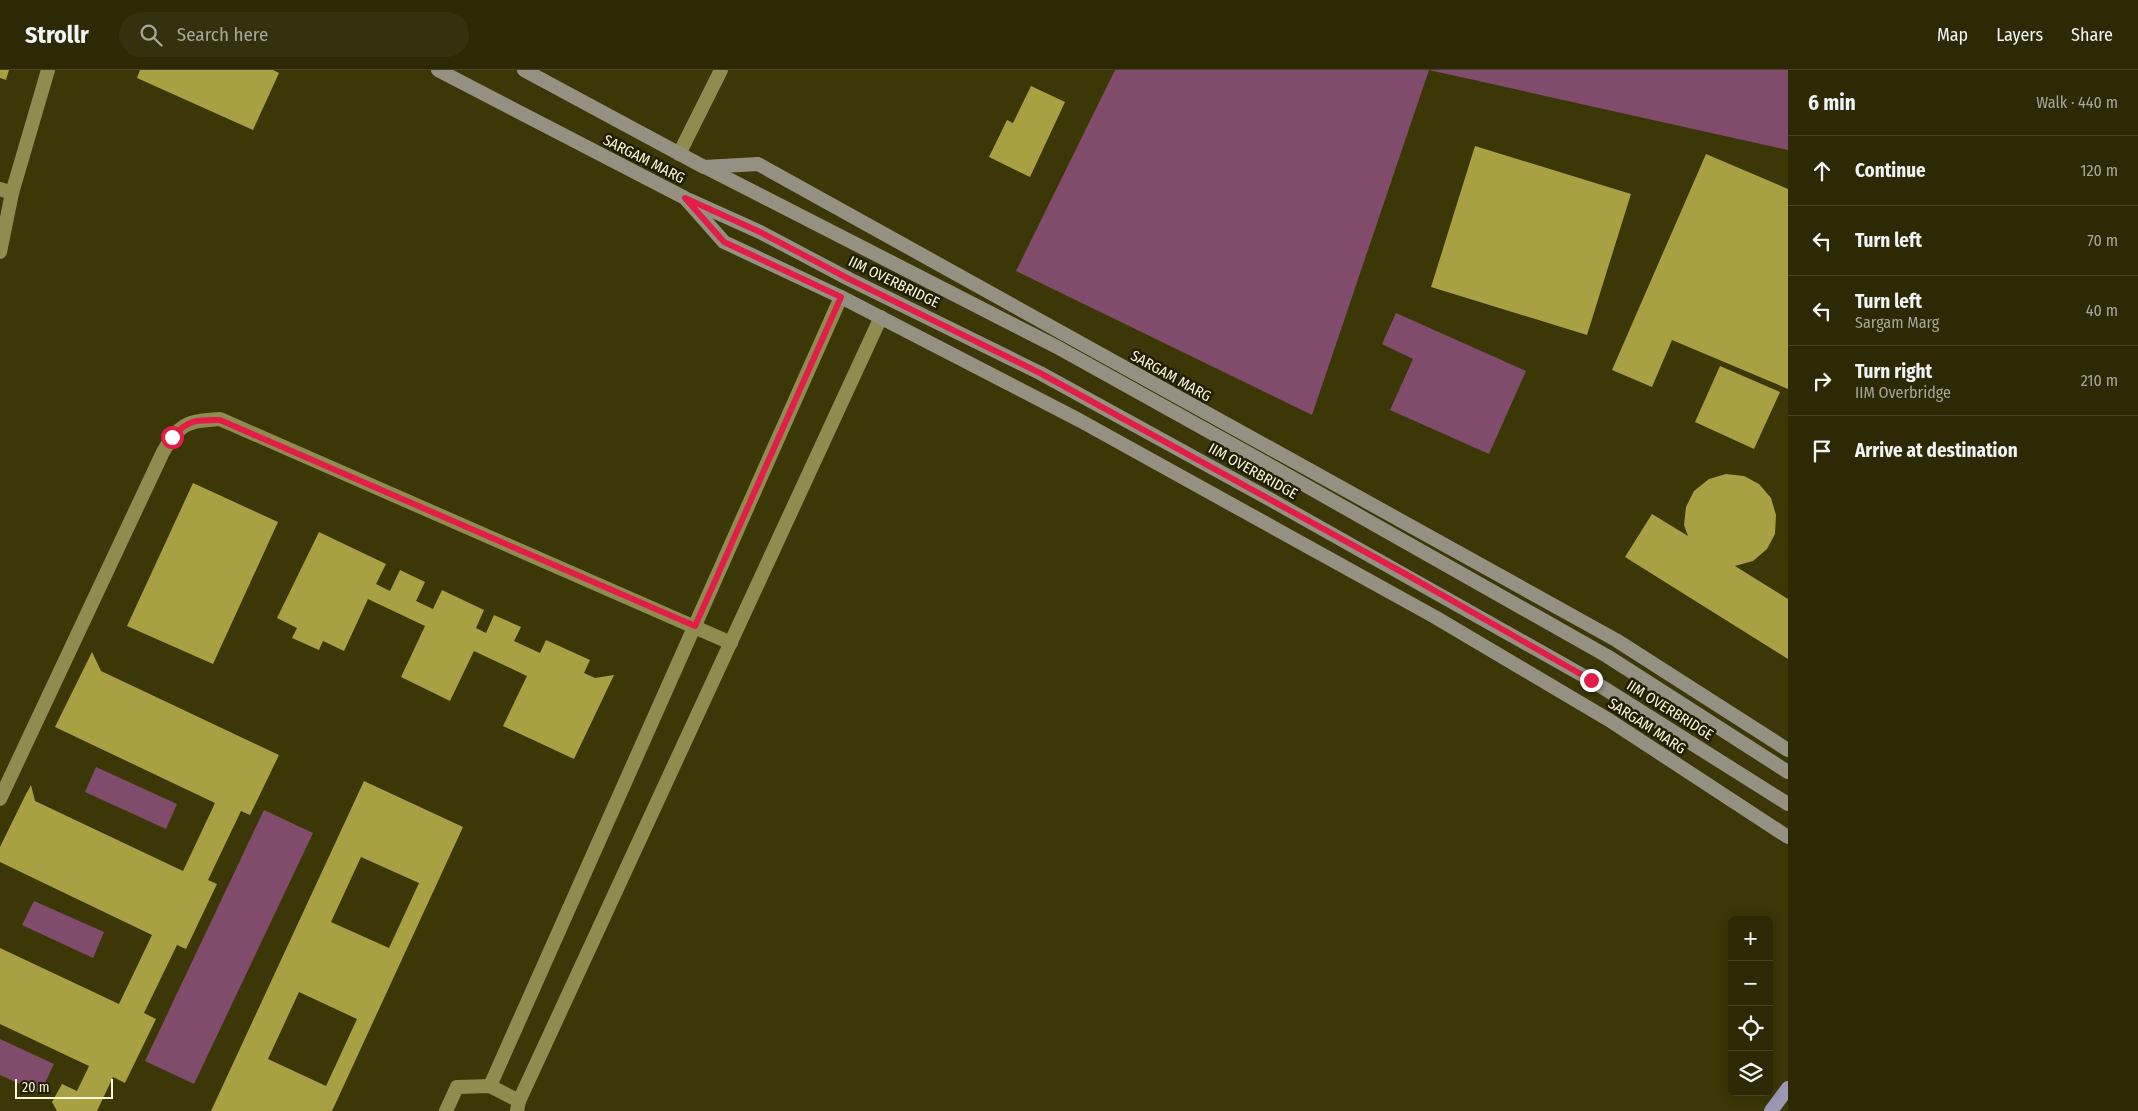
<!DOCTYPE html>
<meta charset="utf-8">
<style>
:root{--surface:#2d2905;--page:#35310f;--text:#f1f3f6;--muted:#a7a69a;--line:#484527}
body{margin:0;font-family:"Fira Sans Condensed",sans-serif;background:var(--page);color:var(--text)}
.controls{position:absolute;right:15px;bottom:15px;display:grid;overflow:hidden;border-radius:8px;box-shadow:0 2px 12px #0003}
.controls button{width:45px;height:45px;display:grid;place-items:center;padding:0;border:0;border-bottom:1px solid var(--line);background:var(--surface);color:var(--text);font:25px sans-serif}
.scale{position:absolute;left:15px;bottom:12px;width:98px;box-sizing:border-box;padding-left:5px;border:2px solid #f9f7d8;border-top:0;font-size:14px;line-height:18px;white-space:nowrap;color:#f9f7d8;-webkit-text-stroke:4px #211e05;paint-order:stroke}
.stop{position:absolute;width:15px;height:15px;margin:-11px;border:4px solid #e11d48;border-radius:50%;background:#fff}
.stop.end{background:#e11d48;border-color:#fff;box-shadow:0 1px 5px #0008}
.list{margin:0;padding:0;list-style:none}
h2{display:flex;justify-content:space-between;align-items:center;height:65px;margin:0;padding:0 20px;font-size:21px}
h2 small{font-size:16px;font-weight:400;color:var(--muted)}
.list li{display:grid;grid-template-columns:32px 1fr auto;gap:15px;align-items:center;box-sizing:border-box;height:70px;padding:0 20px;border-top:1px solid var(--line)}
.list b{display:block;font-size:19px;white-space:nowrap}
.list p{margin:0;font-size:16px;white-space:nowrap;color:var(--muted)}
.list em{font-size:16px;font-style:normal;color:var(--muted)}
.icon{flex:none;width:28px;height:28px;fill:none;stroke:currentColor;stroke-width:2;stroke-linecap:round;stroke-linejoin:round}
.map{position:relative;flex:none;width:1788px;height:1041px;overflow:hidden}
header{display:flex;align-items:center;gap:30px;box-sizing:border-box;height:70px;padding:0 25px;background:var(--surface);border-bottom:1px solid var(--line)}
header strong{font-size:24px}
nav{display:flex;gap:28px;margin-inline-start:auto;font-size:18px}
.search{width:350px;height:45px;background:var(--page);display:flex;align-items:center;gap:12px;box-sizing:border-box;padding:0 18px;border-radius:28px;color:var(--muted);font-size:19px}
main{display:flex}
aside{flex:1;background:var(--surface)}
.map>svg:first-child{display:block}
.green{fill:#814c6b}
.building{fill:#a8a043;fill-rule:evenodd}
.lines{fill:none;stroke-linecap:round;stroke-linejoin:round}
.minor{stroke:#908b4f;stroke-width:14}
.tertiary{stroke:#908b4f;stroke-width:14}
.secondary{stroke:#959182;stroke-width:14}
.primary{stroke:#9b97b4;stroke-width:14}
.route{stroke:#e11d48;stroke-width:6}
.labels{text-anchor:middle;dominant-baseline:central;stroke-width:5;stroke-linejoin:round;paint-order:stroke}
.street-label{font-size:15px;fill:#f9f7d8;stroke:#211e05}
</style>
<header>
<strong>Strollr</strong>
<div class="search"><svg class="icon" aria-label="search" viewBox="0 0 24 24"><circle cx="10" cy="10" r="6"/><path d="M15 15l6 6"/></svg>Search here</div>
<nav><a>Map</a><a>Layers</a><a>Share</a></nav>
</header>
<main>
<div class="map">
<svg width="1788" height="1041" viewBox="0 0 1788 1041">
<rect width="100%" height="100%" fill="#3c3707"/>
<g class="green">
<polygon points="1115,0 1788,0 1788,80 1429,0 1312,345 1016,201"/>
<polygon points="1396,243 1526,301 1489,384 1390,340 1413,289 1382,274"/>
<polygon points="96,697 177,734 166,759 85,722"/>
<polygon points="264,740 313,763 194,1014 145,991"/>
<polygon points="34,831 104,862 93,888 22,855"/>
<polygon points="0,969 54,994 40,1023 0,1005"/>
</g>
<g class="building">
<polygon points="0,0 9,0 6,10 0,8"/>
<polygon points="140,0 273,0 279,3 253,60 137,8"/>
<polygon points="1031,16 1065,32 1030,107 989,87 1007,50 1013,53"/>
<polygon points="1475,76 1631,124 1587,265 1431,217"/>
<polygon points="1706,84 1788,119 1788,319 1672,270 1652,317 1612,300"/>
<polygon points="1720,296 1780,322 1754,379 1695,352"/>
<polygon points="1726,404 1744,406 1759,414 1771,428 1776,445 1775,464 1767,479 1753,491 1735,496 1788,529 1788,589 1625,487 1652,444 1688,466 1684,455 1686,437 1694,421 1709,409"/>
<polygon points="193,413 278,452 213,594 127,556"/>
<polygon points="319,462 386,494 376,514 390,521 400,500 425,512 416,531 433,539 442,520 484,540 476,558 486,563 494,545 521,557 514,571 540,583 546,570 590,590 584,603 595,608 614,605 574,689 503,656 527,606 474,581 450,631 401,607 425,556 368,529 344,581 323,571 319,580 292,568 297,558 277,548"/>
<polygon points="92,582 101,601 279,685 250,745 241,741 208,810 217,814 186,879 177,875 144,943 156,949 125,1013 113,1007 97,1041 57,1041 52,1032 62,1014 77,1021 89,996 0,954 0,878 119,934 152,865 0,792 0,777 25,726 31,715 35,731 183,801 215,733 55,657"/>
<path d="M364,711L463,757L332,1041H211ZM361,787L419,813L389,878L331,852ZM299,922L357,949L326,1016L268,989Z"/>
</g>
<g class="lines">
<g class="minor">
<polyline points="679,84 721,0"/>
<polyline points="0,119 12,123"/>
<path d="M0,729L163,382C180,353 187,351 220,349L731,573"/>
<polyline points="490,1016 841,227"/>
<polyline points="519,1031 881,247"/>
<polyline points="446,1041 457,1017 490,1016 519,1031 517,1041"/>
</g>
<polyline class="tertiary" points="0,182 12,123 48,0"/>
<g class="secondary">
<polyline points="438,0 685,128 724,172 841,227 1079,350 1435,547 1609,650 1788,767"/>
<polyline points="524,0 704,97 758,94 1616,570 1788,680"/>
<polyline points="705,97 1057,277 1280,401 1607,586 1788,702"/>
<polyline points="689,130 760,162 849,209 1040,303 1264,426 1591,610 1788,734"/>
</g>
<polyline class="primary" points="1771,1041 1788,1018"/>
</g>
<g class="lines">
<path class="route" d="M172,367C189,349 196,350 220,350L695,556L841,227L724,172L685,128L760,162L849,209L1040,303L1409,506L1591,610"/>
</g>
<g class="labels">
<g class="street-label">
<text transform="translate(644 89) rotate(27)">SARGAM MARG</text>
<text transform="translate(894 212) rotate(26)">IIM OVERBRIDGE</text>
<text transform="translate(1171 306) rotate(29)">SARGAM MARG</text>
<text transform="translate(1253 401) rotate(29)">IIM OVERBRIDGE</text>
<text transform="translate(1670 640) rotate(32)">IIM OVERBRIDGE</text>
<text transform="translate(1647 656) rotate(33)">SARGAM MARG</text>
</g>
</g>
</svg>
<div class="controls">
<button>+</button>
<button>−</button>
<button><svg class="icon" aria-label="locate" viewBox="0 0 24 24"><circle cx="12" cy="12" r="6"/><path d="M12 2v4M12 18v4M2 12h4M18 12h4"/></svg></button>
<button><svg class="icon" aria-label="layers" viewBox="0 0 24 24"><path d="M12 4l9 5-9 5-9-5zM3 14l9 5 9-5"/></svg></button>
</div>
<div class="scale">20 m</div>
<div class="stop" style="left:172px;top:367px"></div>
<div class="stop end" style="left:1591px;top:610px"></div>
</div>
<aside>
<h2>6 min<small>Walk · 440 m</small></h2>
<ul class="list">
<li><svg class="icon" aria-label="ahead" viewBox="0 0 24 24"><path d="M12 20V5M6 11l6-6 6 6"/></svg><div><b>Continue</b></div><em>120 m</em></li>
<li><svg class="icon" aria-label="left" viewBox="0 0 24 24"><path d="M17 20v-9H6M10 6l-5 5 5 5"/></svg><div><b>Turn left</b></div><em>70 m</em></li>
<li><svg class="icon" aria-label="left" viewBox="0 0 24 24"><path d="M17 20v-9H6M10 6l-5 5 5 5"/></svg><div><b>Turn left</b><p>Sargam Marg</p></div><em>40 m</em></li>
<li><svg class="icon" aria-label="right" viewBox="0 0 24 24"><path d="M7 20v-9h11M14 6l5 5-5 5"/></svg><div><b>Turn right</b><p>IIM Overbridge</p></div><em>210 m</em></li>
<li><svg class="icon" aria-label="arrive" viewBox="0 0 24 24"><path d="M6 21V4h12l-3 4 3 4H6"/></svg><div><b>Arrive at destination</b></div></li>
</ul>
</aside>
</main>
